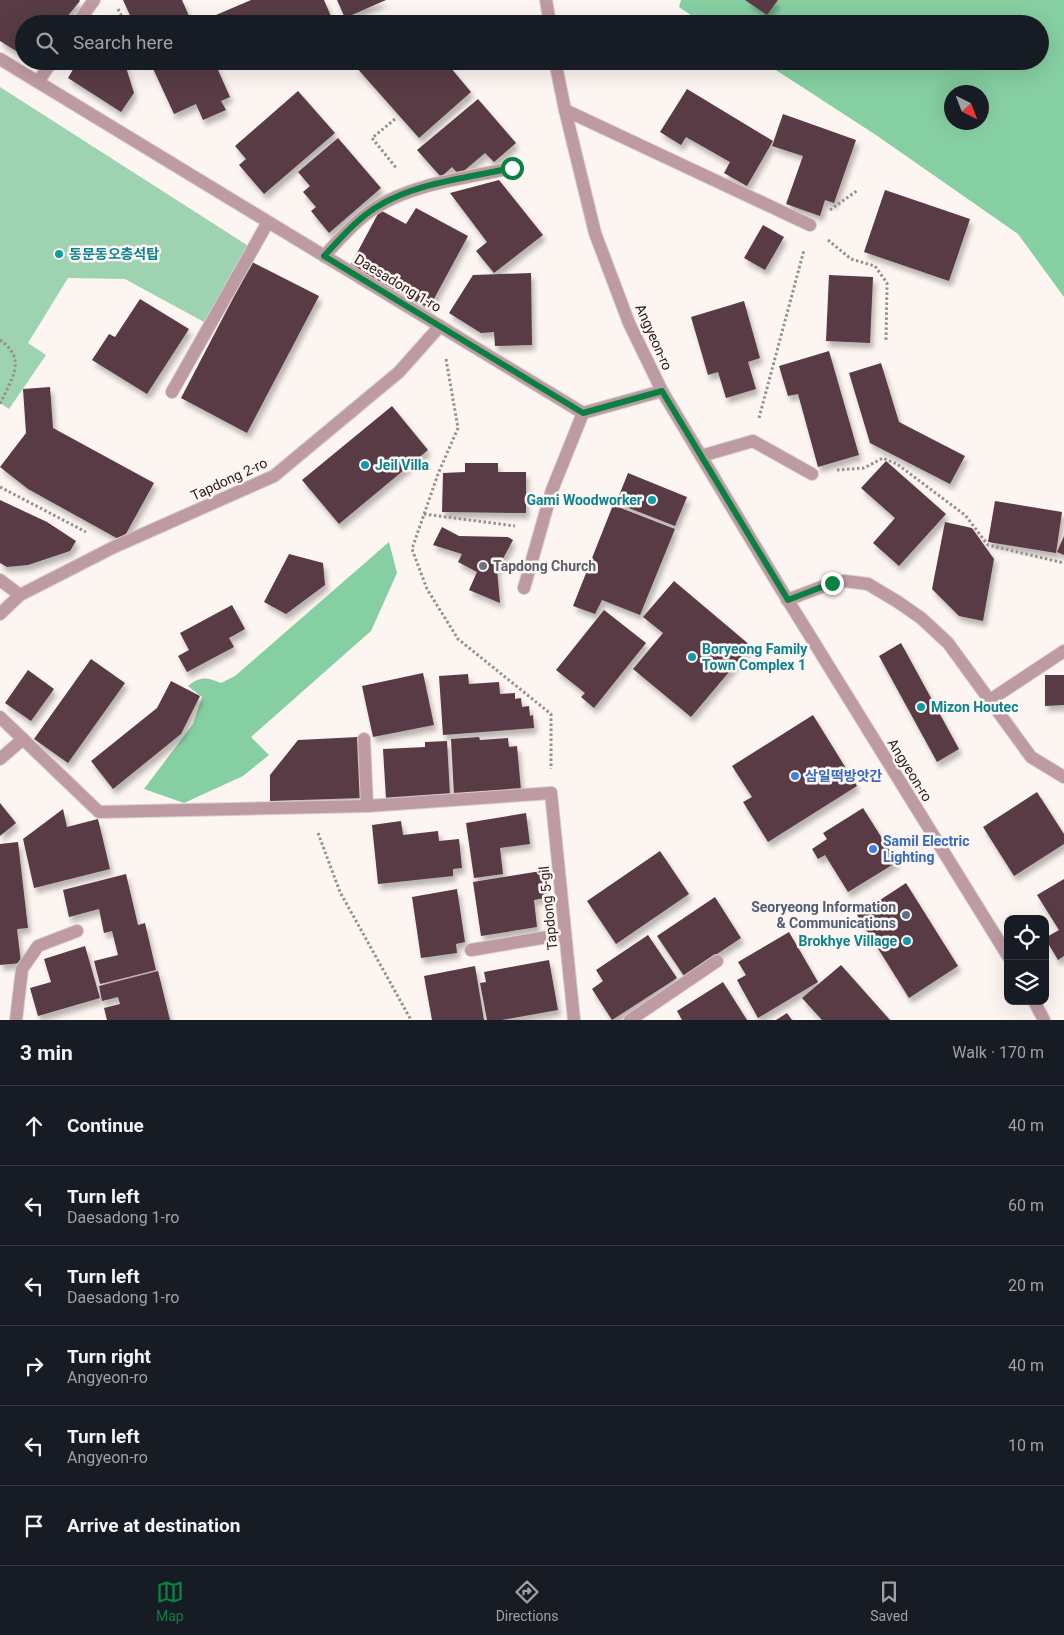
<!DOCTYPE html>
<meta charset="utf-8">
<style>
:root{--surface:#171b24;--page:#242831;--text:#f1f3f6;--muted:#9ea1a6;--line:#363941;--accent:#0b8043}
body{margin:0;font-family:Roboto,"Noto Sans KR",sans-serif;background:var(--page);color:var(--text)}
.controls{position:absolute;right:15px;bottom:15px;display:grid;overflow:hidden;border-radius:10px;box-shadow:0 5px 20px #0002}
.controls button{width:45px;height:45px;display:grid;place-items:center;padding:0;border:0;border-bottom:1px solid var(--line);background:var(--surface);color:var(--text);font:25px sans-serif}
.compass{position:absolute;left:944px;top:85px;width:45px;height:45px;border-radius:50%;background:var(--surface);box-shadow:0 5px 20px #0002;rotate:138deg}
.stop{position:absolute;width:15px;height:15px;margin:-11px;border:4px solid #0b8043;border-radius:50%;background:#fff}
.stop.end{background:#0b8043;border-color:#fff;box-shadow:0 1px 5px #0008}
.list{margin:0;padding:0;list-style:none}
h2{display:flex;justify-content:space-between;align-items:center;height:65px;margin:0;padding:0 20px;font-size:21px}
h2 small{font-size:16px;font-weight:400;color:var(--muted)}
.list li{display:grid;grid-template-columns:32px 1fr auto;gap:15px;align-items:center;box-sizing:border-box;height:80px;padding:0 20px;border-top:1px solid var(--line)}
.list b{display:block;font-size:19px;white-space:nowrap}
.list p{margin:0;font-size:16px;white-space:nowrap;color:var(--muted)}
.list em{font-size:16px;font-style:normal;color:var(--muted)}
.icon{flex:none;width:28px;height:28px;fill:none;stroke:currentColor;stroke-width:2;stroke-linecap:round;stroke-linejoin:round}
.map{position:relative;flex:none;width:1064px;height:1020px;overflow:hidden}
.search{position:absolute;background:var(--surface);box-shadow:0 5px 20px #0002;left:15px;right:15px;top:15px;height:55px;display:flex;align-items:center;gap:12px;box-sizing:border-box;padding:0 18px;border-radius:28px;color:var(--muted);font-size:19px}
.sheet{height:545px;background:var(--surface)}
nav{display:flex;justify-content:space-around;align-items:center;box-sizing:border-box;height:70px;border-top:1px solid var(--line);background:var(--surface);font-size:14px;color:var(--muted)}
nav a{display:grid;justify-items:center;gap:2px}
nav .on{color:var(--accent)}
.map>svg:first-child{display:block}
.green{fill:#9dd3b1}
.forest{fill:#86cfa2;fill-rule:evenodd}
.building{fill:#593a44;filter:url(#shadow)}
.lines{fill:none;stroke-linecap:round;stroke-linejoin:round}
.service-casing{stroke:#d7cfca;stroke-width:14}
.minor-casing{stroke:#d7cfca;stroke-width:14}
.tertiary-casing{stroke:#d7cfca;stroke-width:14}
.path{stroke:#9a908b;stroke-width:3;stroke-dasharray:2.5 2.5;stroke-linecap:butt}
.service{stroke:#be9aa2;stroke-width:12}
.minor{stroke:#be9aa2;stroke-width:12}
.tertiary{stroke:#be9aa2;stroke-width:12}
.route{stroke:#0b8043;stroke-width:6}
.culture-dot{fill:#0f9aa8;stroke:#fcf5f1;stroke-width:2}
.worship-dot{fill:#6b7280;stroke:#fcf5f1;stroke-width:2}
.shop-dot{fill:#3f7fe0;stroke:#fcf5f1;stroke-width:2}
.service-dot{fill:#5c6f8a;stroke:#fcf5f1;stroke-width:2}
.labels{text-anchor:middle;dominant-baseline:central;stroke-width:5;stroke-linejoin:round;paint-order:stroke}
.culture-label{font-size:14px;font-weight:bold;fill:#0d838f;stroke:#fcf5f1;text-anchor:start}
.street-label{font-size:14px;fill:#2d201a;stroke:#fcf5f1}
.worship-label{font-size:14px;font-weight:bold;fill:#5b616d;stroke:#fcf5f1;text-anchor:start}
.shop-label{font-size:14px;font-weight:bold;fill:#366cbe;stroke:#fcf5f1;text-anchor:start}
.service-label{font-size:14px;font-weight:bold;fill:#4e5e75;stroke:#fcf5f1;text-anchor:end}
</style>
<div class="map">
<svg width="1064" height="1020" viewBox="0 0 1064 1020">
<defs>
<filter id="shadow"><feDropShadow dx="3" dy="5.5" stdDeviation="2.5" flood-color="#0004"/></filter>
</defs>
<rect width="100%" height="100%" fill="#fcf5f1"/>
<polygon class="green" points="0,87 250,247 204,322 125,279 68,278 28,343 46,355 9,409 0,403"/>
<g class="forest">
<path d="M681,0H1064V297L1018,234L876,135L762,61H1040V24H704L679,7ZM952,92H982V122H952Z"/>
<path d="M389,542L397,573L371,631L251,737L269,755L243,776L184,803L144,789L193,724L202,697L188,686C200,676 207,677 221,683L235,676Z"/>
</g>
<g class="building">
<polygon points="0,0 79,0 80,1 61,24 24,24 24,56 0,41"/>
<polygon points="123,0 182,0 192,23 134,24"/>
<polygon points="251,0 324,0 333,21 326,24 211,24 209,18"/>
<polygon points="337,0 386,0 345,18"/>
<polygon points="745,0 778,0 767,15"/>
<polygon points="78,61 124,61 134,93 121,112 68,78"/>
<polygon points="214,61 230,97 221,101 226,110 203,120 196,104 174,114 150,62"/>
<polygon points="362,61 445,61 471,92 419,138 356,67"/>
<polygon points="687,89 773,141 747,186 724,173 730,162 686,137 681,145 660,132"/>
<polygon points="298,91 335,133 264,194 239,165 246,159 235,146"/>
<polygon points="478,99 516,143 494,162 485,153 459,175 452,167 441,177 417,150"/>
<polygon points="783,114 856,140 834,203 825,200 820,216 786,204 803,156 772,146"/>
<polygon points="338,138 381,188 329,233 311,211 316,207 303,192 310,186 298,172"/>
<polygon points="499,180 543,235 494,273 476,251 487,242 450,193"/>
<polygon points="885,190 970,219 949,281 864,252"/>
<polygon points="416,208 468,236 429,308 350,266 380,210 406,224"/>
<polygon points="763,225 784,237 765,270 744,258"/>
<polygon points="252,262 319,296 247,433 181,398"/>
<polygon points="531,273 532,345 495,346 494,332 481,333 449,313 473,275"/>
<polygon points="829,275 873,277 870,343 826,341"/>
<polygon points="140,299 189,329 147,394 92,360 109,334 115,337"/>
<polygon points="744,301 760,358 748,362 756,389 726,398 718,372 708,375 691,317"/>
<polygon points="829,351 859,455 818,467 798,394 788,396 779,366"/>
<polygon points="881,363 899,422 965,456 950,484 870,443 849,373"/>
<polygon points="50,387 53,428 154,483 122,541 28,489 0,467 26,433 23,389"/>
<polygon points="392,406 428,450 339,524 302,480"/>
<polygon points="886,461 946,514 899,566 873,543 895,518 861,488"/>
<polygon points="465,463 498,463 498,472 526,472 526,513 442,512 443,473 465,472"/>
<polygon points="628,473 687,497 675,526 616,503"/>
<polygon points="0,500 47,522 76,541 70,551 28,565 7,567 0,563"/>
<polygon points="995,501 1062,512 1056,553 988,542"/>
<polygon points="613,505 675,529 640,615 602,600 595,614 573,606"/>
<polygon points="945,522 972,528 994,559 983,621 959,616 932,589"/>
<polygon points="442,527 459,536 508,537 513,540 497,570 500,603 469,590 477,572 458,562 462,554 433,545"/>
<polygon points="1064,536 1064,555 1057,552"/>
<polygon points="289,554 323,563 325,585 286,614 264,602"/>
<polygon points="674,581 751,646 691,717 633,669 663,633 643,617"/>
<polygon points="232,605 245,629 229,638 234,647 187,672 178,656 189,650 180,633"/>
<polygon points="604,610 646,643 594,708 581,697 585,693 556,670"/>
<polygon points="901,643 959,749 937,762 879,656"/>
<polygon points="91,659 125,683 68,763 34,739"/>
<polygon points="28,670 54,689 31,721 5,703"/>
<polygon points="423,673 434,725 373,737 362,686"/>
<polygon points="468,674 469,684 499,682 500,694 515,693 515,699 521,698 522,707 529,706 530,716 533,715 534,728 443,735 439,676"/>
<polygon points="1045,675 1064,675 1064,705 1045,706"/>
<polygon points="171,681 200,696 181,734 113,789 91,761 157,708"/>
<polygon points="813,715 857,786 768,842 743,802 752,797 732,766"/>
<polygon points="358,737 361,798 270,801 270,775 298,740"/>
<polygon points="479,737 480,740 508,738 509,747 517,746 521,790 454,795 451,739"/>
<polygon points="447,741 450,795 386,799 383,749 425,747 425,742"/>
<polygon points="1037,792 1064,834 1064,844 1014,876 983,827"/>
<polygon points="0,803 16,823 0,836"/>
<polygon points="863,808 897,862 848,892 825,855 818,859 812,849 827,839 823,833"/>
<polygon points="63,809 67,827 98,819 110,869 34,888 23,839"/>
<polygon points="526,813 530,844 500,848 503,874 474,878 466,823"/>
<polygon points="401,821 403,835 438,831 439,841 459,839 462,868 453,869 453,876 378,884 372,825"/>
<polygon points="18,842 28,928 17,929 21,963 0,965 0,844"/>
<polygon points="660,851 689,894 616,944 587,901"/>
<polygon points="541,871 544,898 534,900 537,927 481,936 473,882"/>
<polygon points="126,874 138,925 145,923 156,970 100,984 94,961 118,955 112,931 104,933 99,909 69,917 63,890"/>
<polygon points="1064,879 1064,956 1058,960 1045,938 1059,930 1037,895"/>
<polygon points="906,883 958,966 909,998 857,915"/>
<polygon points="457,889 465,942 456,944 457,953 421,958 412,897"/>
<polygon points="715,897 741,938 684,976 657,936"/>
<polygon points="789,932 818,982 758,1018 737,980 746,975 738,962"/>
<polygon points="648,935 677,978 612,1020 592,989 603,981 596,970"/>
<polygon points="85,946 100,998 38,1016 30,988 51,982 44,959"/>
<polygon points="549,960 558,1010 502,1020 487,1020 480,983 486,982 484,972"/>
<polygon points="841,965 890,1020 822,1020 802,998"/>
<polygon points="475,966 484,1020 432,1020 424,976"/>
<polygon points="158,971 170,1020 107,1020 104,1008 120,1004 118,997 102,1001 99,986"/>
<polygon points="723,982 747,1020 682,1020 677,1011"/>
<polygon points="787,1013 792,1020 776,1020"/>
</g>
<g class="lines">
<g class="service-casing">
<g id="service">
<polyline points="77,24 94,0"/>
<polyline points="38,82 52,61"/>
<polyline points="565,110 810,225"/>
<path d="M324,256C340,239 355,221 375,208C414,183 467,178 512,168"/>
<polyline points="172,392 268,222"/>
<polyline points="701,456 753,441 812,474"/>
<polyline points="524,588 552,490 583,413"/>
<polyline points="787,600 832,583 845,581 868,584 898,602 921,618 948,643 1031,757 1064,777"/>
<polyline points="990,700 1064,651"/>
<polyline points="0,717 99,812 367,806 551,793"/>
<polyline points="364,739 367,806"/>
<polyline points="0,759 23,739"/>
<polyline points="471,950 565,934"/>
<polyline points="16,1020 22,969 38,946 77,931"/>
<polyline points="630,1020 717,961"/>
</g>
</g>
<g class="minor-casing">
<g id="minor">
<polyline points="0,59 583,413 662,391"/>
<polyline points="0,580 20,595"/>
<polyline points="0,614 20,595 114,547 274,476 399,372 440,326"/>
<polyline points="551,793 574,1020"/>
</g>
</g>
<g class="tertiary-casing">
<g id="tertiary">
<polyline points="546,0 550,24"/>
<polyline points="555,61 565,110 595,233 629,323 662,391 776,581 1008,956"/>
<polyline points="1034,1001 1044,1020"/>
</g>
</g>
<g class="path">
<polyline points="118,9 126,24"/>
<polyline points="395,119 372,138 397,169"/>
<polyline points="830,210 858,190"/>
<polyline points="828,240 851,259 875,266 887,283 886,342"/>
<path d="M0,340C28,360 11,379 0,404"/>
<polyline points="446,359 458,428 438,474 412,549 427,589 458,639 551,714 551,769"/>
<polyline points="759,418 804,250"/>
<polyline points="837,470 864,468 883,458 897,464 965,515 988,545 1064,563"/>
<polyline points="0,487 86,532"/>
<polyline points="424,514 515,526"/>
<polyline points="318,833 340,892 411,1020"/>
</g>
<use href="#service" class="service"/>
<use href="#minor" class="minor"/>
<use href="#tertiary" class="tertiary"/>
</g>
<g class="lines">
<path class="route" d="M512,168C467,178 414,183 375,208C355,221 340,239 324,256L583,413L662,391L788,600L832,583"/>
</g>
<g class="culture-dot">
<circle cx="59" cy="254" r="5"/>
<circle cx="365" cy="465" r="5"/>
<circle cx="652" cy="500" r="5"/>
<circle cx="692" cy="657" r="5"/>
<circle cx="921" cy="707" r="5"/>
<circle cx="907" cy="941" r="5"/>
</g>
<circle class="worship-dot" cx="483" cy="566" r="5"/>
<g class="shop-dot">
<circle cx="795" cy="776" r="5"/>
<circle cx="873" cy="849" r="5"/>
</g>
<circle class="service-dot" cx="906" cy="915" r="5"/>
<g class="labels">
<g class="culture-label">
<text x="69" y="254">동문동오층석탑</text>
<text x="375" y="465">Jeil Villa</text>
<text x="642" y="500" text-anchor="end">Gami Woodworker</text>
<text x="702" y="649">Boryeong Family<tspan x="702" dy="16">Town Complex 1</tspan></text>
<text x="931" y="707">Mizon Houtec</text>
<text x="897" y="941" text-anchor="end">Brokhye Village</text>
</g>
<g class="street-label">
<text transform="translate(398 283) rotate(31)">Daesadong 1-ro</text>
<text transform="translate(654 337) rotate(66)">Angyeon-ro</text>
<text transform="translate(229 479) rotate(-25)">Tapdong 2-ro</text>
<text transform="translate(910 770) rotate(58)">Angyeon-ro</text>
<text transform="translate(548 908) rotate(-96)">Tapdong 5-gil</text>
</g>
<g class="worship-label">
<text x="493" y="566">Tapdong Church</text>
</g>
<g class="shop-label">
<text x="805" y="776">삼일떡방앗간</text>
<text x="883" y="841">Samil Electric<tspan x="883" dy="16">Lighting</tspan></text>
</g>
<g class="service-label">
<text x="896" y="907">Seoryeong Information<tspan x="896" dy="16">&amp; Communications</tspan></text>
</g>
</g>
</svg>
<div class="controls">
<button><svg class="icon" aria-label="locate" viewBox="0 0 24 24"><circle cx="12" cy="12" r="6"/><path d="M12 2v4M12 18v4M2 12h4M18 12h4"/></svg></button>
<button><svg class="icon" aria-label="layers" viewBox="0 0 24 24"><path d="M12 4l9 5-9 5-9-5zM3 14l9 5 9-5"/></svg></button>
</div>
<svg class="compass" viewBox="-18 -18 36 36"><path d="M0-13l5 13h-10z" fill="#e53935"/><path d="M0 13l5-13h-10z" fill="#9ea1a6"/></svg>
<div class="stop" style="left:512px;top:168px"></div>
<div class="stop end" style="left:832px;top:583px"></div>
<div class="search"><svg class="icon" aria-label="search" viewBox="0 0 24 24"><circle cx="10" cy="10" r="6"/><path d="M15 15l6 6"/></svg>Search here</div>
</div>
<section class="sheet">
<h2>3 min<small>Walk · 170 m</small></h2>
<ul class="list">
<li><svg class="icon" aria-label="ahead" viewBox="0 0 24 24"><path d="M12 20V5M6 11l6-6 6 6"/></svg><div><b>Continue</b></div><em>40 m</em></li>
<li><svg class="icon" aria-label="left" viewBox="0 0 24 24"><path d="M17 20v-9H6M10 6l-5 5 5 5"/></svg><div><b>Turn left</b><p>Daesadong 1-ro</p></div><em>60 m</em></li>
<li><svg class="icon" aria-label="left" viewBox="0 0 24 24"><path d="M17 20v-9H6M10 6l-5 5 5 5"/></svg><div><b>Turn left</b><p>Daesadong 1-ro</p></div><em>20 m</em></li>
<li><svg class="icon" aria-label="right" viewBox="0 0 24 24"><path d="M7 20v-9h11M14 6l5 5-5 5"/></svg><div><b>Turn right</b><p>Angyeon-ro</p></div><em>40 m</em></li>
<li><svg class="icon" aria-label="left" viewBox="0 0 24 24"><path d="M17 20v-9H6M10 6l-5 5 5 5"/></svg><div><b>Turn left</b><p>Angyeon-ro</p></div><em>10 m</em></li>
<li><svg class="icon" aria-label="arrive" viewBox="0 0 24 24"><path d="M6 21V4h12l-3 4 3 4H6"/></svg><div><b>Arrive at destination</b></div></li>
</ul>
</section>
<nav>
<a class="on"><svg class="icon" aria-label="map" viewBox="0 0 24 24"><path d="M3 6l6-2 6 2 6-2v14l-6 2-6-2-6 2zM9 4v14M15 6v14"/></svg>Map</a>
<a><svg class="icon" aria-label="directions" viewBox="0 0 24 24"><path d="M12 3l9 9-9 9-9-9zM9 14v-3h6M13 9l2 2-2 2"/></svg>Directions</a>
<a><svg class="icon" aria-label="saved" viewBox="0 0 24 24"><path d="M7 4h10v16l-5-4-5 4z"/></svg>Saved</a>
</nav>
